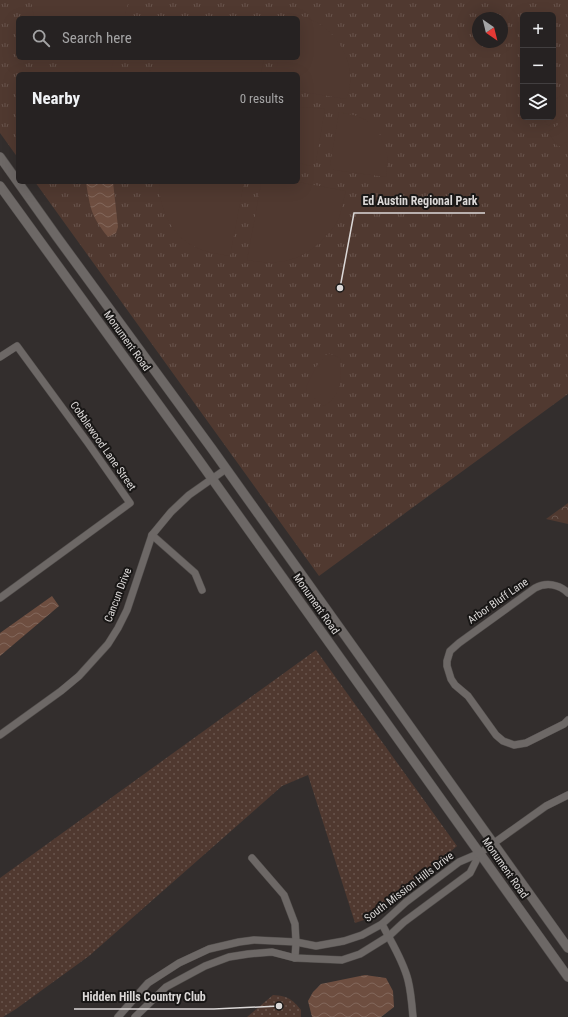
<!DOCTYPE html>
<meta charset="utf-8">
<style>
:root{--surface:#262222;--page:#2e2a2a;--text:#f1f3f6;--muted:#a4a4a5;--line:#423f40}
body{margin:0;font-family:"Roboto Condensed",sans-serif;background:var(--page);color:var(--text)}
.controls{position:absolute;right:12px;top:12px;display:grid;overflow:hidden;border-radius:6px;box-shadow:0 4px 16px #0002}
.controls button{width:36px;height:36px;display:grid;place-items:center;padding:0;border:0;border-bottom:1px solid var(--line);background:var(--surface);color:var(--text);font:20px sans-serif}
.compass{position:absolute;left:472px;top:12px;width:36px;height:36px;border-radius:50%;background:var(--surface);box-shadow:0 4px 16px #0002;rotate:145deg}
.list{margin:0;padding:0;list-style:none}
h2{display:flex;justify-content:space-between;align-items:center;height:52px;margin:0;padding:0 16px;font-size:17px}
h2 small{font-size:13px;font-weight:400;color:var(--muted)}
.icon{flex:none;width:22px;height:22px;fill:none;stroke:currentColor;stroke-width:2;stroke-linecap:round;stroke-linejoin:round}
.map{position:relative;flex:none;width:568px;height:1017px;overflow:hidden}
.search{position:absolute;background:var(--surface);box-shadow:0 4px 16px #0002;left:16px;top:16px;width:284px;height:44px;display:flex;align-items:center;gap:10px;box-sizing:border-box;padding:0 14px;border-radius:6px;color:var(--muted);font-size:15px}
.panel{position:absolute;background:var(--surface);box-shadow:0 4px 16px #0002;left:16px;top:72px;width:284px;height:112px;border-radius:6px}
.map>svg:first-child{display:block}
.grass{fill:url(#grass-dots)}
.forest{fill:url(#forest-crowns)}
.park{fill:url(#park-tufts);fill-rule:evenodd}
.garden{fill:#503930}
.water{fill:url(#water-waves)}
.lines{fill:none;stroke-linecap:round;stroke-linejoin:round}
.minor-casing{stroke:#514d4b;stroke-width:8}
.tertiary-casing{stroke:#514d4b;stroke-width:10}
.minor{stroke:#6d6866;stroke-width:7}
.tertiary{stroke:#6d6866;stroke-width:9}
.labels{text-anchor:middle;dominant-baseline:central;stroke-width:4;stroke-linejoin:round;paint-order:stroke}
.street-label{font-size:11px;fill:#dbd8d7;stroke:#191716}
.leader{fill:none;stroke:#dbd8d7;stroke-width:1.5}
.callout-dot{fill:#dbd8d7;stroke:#191716;stroke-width:1.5}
.callout-label{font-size:12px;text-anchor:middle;font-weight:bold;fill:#dbd8d7;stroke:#191716;stroke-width:4;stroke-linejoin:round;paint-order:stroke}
</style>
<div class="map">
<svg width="568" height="1017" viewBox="0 0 568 1017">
<defs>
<pattern id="grass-dots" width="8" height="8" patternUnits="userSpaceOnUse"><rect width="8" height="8" fill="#503930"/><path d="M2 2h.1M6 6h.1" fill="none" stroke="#69554d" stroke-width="1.8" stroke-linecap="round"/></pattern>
<pattern id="forest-crowns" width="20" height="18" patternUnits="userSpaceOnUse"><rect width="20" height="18" fill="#503930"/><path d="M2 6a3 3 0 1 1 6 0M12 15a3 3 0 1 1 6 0" fill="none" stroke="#69554d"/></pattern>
<pattern id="park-tufts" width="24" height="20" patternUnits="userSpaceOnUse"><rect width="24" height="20" fill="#503930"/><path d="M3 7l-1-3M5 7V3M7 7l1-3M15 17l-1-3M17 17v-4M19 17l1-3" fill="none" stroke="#69554d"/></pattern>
<pattern id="water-waves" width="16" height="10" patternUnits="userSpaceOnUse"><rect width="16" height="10" fill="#6e4e40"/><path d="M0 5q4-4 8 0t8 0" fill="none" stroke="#82675b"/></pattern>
</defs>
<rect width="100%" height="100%" fill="#332e2d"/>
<g class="grass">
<polygon points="316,650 457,846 373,917 355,923 308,775 282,786 89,956 16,1009 3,1017 0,1017 0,878"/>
<path d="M273,995C288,996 292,999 301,1010V1017H247Z"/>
</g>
<polygon class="forest" points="568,503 568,524 546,519"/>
<path class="park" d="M0,0H568V394L319,576L35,182H298V74H18V158L0,133ZM523,15H553V117H523ZM18,18H298V58H18ZM478,18H502V42H478Z"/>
<g class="garden">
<polygon points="31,0 129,0 124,18 34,18"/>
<path d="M286,13C293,14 300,15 307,18C333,27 353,56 350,84C350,89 348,94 346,99L298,91V74H276L278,58H298V18H285Z"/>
<polygon points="58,58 114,58 110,74 84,74 73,70"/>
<polygon points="160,58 264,58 261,74 148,74 154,64"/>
<polygon points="562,95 568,104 568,112 548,126 542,117 553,117 553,101"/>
<polygon points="303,107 325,109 316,161 311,166 298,163 298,108"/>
<polygon points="339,112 358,116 367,121 380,135 388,156 386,177 334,170 330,165"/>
<polygon points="568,118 568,141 558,147 548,132"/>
<path d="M159,182H244L230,256C218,254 204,252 193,246C170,233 159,207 159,182Z"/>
<path d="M264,182H298L346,191C343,200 342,209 339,218C336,224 331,231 326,236C304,261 280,266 247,260L261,184Z"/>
<path d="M328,353L340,358C341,374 343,388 331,401C328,403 327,405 323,406L307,391L306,387L316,367Z"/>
</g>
<g class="water">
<path d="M86,182H113L118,227L116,233L108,237C91,216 90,208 86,182Z"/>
<polygon points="52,596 59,606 0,656 0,633"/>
<polygon points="365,975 386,978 393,991 394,1007 381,1017 312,1017 308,1001 313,992 321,984"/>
</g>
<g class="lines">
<g class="minor-casing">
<g id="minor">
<polyline points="0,357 17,346 88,443 130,503 0,598"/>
<polyline points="152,535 195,573 202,590"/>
<path d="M568,593C559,584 546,582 535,588L459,643L450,651L447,661V666L451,679L455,685L468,696L496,735L503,741L514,745L526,743L564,724L568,720"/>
<polyline points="0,735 61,691 79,676 108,644 118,628 127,610 152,535 171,512 189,495 226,469"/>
<polyline points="252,858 284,895 295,924 296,942 295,958"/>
<path d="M382,924C391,942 403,960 408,980C411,992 412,1005 413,1017"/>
<polyline points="118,1017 148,983 179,963 209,949 239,942 254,940 296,942 316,946 344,941 362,935 382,924 406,902 459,862 480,853 546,806 568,795"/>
<polyline points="135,1017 166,987 205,966 229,957 248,954 272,952 295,958 342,960 360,954 389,936 404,922 470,873 480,853"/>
</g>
</g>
<g class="tertiary-casing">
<g id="tertiary">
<polyline points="0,157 57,237 212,449 568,948"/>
<polyline points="0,186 198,459 568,977"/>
</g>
</g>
<use href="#minor" class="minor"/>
<use href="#tertiary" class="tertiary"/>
</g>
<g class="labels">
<g class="street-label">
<text transform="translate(127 341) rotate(54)">Monument Road</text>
<text transform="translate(103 446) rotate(55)">Cobblewood Lane Street</text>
<text transform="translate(118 595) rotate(-69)">Cancun Drive</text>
<text transform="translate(498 601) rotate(-35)">Arbor Bluff Lane</text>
<text transform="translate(316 604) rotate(55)">Monument Road</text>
<text transform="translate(505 868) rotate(55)">Monument Road</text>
<text transform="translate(409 887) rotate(-37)">South Mission Hills Drive</text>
</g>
</g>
<path class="leader" d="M340 288L354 213H485M279 1006L214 1009H74"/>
<g class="callout-dot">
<circle cx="340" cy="288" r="4"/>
<circle cx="279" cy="1006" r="4"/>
</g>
<g class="callout-label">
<text x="420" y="205">Ed Austin Regional Park</text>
<text x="144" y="1001">Hidden Hills Country Club</text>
</g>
</svg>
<div class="controls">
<button>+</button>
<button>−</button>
<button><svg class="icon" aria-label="layers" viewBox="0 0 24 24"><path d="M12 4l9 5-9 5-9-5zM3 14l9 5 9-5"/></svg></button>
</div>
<svg class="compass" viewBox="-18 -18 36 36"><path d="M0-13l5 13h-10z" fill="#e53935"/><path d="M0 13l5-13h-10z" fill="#a4a4a5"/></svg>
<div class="search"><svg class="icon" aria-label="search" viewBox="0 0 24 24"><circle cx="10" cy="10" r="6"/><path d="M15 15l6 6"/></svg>Search here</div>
<section class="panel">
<h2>Nearby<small>0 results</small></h2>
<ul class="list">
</ul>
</section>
</div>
